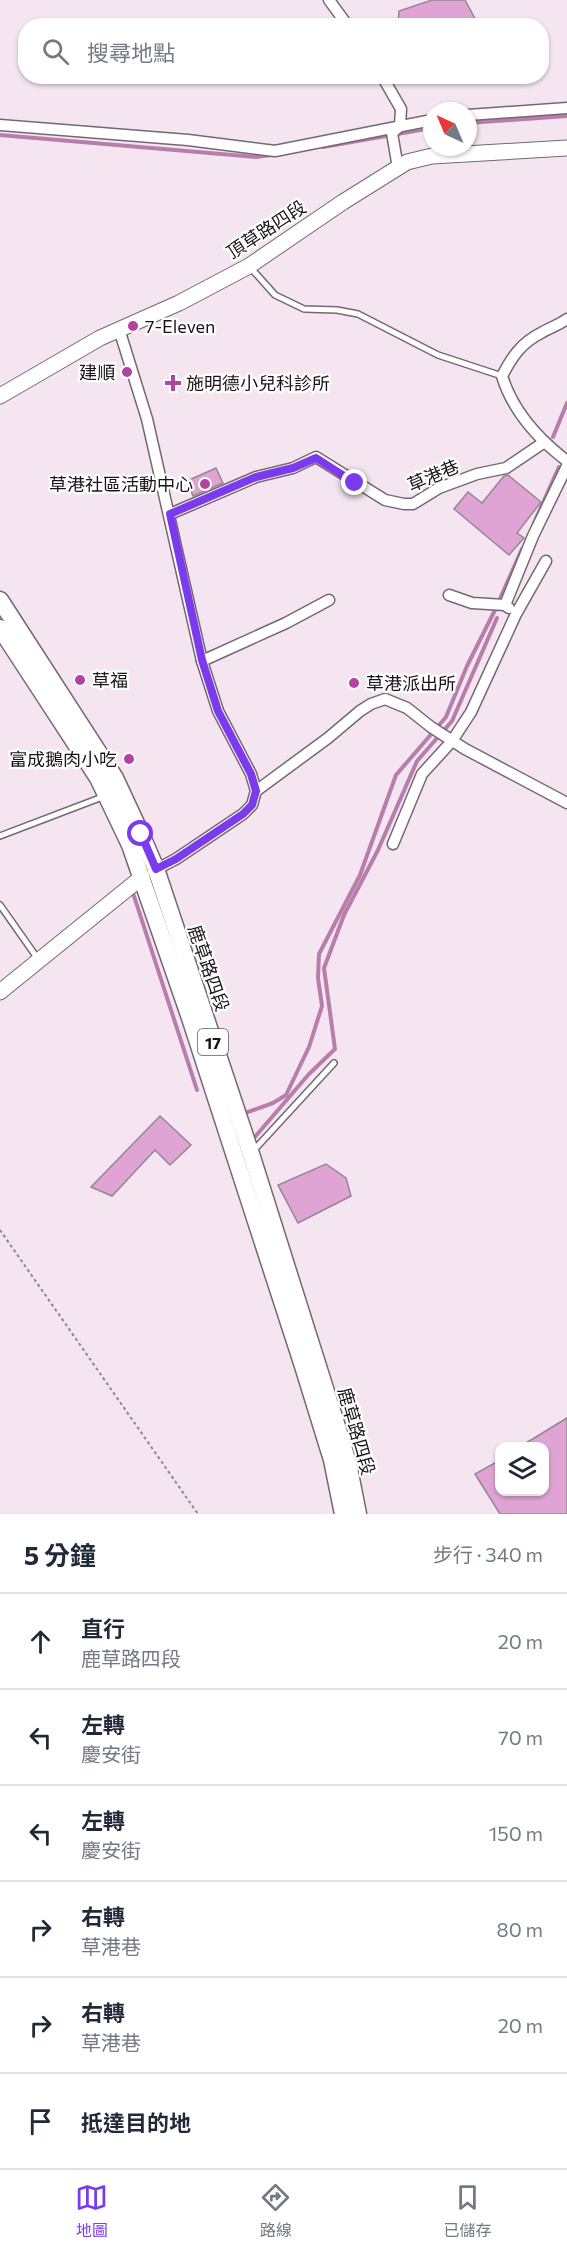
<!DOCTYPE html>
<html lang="zh-TW">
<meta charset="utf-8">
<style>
:root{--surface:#fff;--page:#f2f2f3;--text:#1f2937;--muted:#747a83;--line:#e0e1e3;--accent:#7c3aed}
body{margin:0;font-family:Commissioner,"Noto Sans TC",sans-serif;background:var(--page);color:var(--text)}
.controls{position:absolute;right:18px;bottom:18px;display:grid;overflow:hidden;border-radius:12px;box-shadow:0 2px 4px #0004}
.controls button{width:54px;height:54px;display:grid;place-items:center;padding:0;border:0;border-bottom:2px solid var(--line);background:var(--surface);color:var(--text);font:30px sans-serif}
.compass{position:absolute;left:423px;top:102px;width:54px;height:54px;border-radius:50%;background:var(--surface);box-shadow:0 2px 4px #0004;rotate:316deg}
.stop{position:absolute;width:18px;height:18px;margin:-14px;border:4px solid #7c3aed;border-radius:50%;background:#fff}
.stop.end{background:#7c3aed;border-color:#fff;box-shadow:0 2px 6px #0008}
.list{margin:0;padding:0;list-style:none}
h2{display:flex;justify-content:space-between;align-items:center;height:78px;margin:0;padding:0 24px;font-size:26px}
h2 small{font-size:20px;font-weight:400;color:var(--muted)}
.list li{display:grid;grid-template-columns:39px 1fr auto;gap:18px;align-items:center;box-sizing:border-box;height:96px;padding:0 24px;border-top:2px solid var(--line)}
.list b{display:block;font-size:22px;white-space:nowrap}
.list p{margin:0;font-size:20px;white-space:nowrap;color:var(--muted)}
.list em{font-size:20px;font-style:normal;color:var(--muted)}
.icon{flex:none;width:33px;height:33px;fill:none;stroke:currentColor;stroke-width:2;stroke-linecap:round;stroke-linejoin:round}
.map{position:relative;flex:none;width:567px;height:1514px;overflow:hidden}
.search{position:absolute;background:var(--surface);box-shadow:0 2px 4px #0004;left:18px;right:18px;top:18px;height:66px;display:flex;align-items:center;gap:15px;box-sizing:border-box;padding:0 21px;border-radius:24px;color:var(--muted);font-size:22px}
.sheet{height:654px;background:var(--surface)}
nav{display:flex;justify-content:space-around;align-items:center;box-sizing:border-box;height:84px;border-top:2px solid var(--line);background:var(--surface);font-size:16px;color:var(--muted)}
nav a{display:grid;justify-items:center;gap:3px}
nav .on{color:var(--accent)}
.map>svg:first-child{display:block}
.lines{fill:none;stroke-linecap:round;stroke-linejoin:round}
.stream{stroke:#b77eac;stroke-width:4}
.building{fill:#dfa4d3;stroke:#948691;stroke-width:1.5}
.lane-casing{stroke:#756872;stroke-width:8}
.street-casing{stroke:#756872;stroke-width:13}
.secondary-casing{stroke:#756872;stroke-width:17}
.primary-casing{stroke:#756872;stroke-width:19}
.path{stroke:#8f848c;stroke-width:2;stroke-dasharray:3 3;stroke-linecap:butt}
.lane{stroke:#fff;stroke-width:5}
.street{stroke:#fff;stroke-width:10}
.secondary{stroke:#fff;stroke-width:15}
.primary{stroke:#fff;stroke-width:16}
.route{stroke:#7c3aed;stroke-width:8}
.poi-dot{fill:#b143a1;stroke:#fff;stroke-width:2}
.labels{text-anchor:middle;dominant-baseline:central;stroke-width:4.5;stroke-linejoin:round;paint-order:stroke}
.shield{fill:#fff;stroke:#5f5a5d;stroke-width:1.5}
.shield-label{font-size:16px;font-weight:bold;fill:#1a1418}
.street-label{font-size:18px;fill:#1a1418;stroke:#fff}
.poi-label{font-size:18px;fill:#1a1418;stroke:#fff;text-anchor:start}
</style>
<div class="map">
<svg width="567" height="1514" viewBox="0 0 567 1514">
<rect width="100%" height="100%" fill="#f5e5f1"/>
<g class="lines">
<g class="stream">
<polyline points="468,123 567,116"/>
<polyline points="0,135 256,157 272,155"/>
<polyline points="323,147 432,128"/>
<polyline points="553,437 567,403"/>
<polyline points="534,523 559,467"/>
<polyline points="133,893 197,1090"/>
<polyline points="248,1112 273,1103 286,1095 309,1047 322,1006 318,978 319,954 360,875 396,775 446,717 467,666 495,610 522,549"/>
<polyline points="254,1138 309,1074 335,1049 324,968 344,915 378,850 417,761 452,721 497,618"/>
</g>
</g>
<g class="building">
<polygon points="432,0 465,0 479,26 398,26 399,11"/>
<polygon points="216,468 223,483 193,496 187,481"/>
<polygon points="508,475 541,502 517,533 524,538 509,555 454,509 468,492 482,503 504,476"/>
<polygon points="160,1116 191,1145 170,1165 155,1150 112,1196 91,1187"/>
<polygon points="326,1164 346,1178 351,1196 298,1223 278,1185"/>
<polygon points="567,1418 567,1514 500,1514 475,1474 500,1460 500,1491 544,1491 544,1446 521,1446"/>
</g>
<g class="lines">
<g class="lane-casing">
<g id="lane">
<polyline points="250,267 275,295 304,309 337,310 358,314 438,355 502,376"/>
<polyline points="0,836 105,796"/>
<polyline points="0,905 38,959"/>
<polyline points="254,1150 334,1063"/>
</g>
</g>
<g class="street-casing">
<g id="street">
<polyline points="329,0 348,26"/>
<polyline points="382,76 401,109 400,126 392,133 398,168"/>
<polyline points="468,115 567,108"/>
<polyline points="0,125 188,140 275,151 432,120"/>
<path d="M567,319C559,325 549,328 541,333C521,343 512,357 502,376C513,412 538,439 567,461"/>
<polyline points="119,329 147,419 202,661 218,711 251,774 256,791 252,805 243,814 176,859 153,871"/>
<polyline points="170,514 256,477 293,468 316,457 385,500 404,504 413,504 439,488 477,474 506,468 543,443"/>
<polyline points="449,595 472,603 505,605 509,608"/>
<polyline points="505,605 533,536 567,466"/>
<polyline points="202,661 286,623 329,600"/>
<polyline points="256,791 328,738 360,711 371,704 385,699 407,708 431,727 465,749 567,803"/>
<polyline points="393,844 422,774 452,741 471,712 516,614 546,561"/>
</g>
</g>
<g class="secondary-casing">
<g id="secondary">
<polyline points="0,396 100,338 179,303 249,266 343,202 407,162 432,156 567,148"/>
<polyline points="0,992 142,877"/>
</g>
</g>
<g class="primary-casing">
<g id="primary">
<polyline points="0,600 115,778 141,834 156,869 251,1154 340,1436 348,1463 358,1514"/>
<polyline points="0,628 98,778 130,845 189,1015 303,1366 332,1460 343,1514"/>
</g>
</g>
<polyline class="path" points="0,1230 198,1514"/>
<use href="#lane" class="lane"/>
<use href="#street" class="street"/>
<use href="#secondary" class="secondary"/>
<use href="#primary" class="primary"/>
</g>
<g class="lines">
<polyline class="route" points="141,834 156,869 176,859 243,814 252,805 256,791 251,774 218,711 202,660 170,514 256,477 293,468 316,458 355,483"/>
</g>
<g class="poi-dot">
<circle cx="133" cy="326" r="6"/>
<circle cx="127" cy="372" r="6"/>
<path d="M170 374h6v6h6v6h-6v6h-6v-6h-6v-6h6z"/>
<circle cx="205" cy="484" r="6"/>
<circle cx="80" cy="680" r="6"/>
<circle cx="354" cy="683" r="6"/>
<circle cx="129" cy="759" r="6"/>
</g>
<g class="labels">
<rect class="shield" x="198" y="1029" width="30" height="26" rx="4.5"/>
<g class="shield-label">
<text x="213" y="1042">17</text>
</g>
<g class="street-label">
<text transform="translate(266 229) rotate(-33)">頂草路四段</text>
<text transform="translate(433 475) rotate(-23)">草港巷</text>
<text transform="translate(209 968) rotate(71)">鹿草路四段</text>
<text transform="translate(357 1431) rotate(74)">鹿草路四段</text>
</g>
<g class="poi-label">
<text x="145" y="326">7-Eleven</text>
<text x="115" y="372" text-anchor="end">建順</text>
<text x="186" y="383">施明德小兒科診所</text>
<text x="193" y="484" text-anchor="end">草港社區活動中心</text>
<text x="92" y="680">草福</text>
<text x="366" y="683">草港派出所</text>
<text x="117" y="759" text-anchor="end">富成鵝肉小吃</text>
</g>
</g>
</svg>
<div class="controls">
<button><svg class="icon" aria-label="layers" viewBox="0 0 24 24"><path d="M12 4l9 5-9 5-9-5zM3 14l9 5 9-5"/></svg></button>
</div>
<svg class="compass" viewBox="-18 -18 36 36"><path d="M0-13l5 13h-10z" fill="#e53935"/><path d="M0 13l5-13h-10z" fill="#747a83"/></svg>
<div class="stop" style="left:141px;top:834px"></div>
<div class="stop end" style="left:355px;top:483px"></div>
<div class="search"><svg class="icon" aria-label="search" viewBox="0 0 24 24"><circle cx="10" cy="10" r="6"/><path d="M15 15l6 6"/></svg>搜尋地點</div>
</div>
<section class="sheet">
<h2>5 分鐘<small>步行 · 340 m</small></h2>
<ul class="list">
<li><svg class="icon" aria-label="ahead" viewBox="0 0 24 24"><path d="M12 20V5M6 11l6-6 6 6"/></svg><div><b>直行</b><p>鹿草路四段</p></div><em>20 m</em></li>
<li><svg class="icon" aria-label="left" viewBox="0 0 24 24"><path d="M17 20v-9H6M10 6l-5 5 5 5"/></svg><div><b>左轉</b><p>慶安街</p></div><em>70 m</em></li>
<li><svg class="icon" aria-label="left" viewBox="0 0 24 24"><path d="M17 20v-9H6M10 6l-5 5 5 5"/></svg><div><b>左轉</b><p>慶安街</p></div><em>150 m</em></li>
<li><svg class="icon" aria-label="right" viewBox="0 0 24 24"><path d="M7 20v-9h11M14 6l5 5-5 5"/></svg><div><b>右轉</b><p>草港巷</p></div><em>80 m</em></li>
<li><svg class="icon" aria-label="right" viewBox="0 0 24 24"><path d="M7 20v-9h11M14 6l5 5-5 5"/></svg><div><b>右轉</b><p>草港巷</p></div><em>20 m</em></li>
<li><svg class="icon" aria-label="arrive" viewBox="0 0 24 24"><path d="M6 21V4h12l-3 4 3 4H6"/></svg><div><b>抵達目的地</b></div></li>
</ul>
</section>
<nav>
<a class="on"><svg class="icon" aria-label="map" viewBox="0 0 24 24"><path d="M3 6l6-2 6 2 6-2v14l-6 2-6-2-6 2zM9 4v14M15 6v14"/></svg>地圖</a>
<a><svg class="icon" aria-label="directions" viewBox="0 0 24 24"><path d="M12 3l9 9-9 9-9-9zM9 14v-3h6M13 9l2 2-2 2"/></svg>路線</a>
<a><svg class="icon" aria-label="saved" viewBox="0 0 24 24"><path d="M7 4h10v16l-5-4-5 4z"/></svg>已儲存</a>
</nav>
